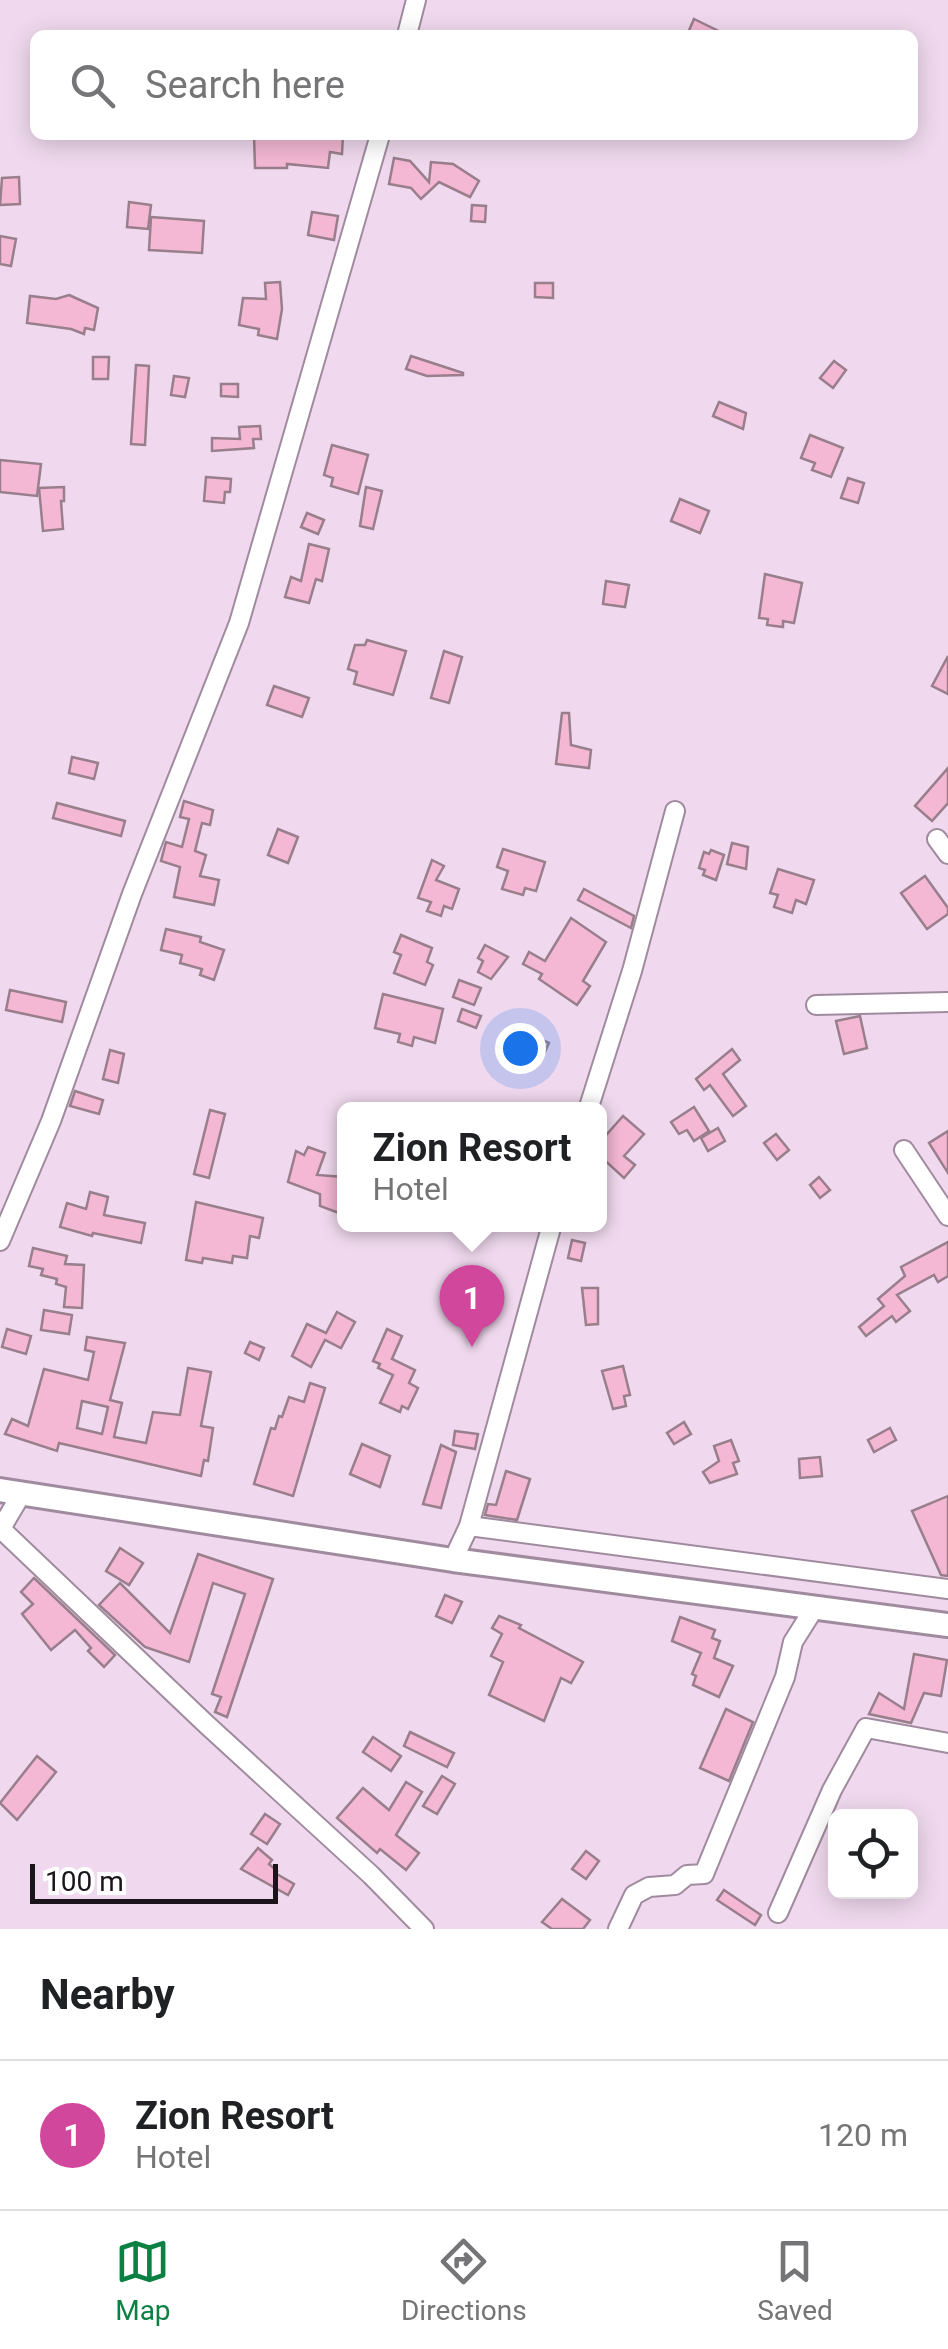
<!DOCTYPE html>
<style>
:root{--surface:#fff;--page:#f6f6f6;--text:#202124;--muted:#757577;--line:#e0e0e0;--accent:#0b8043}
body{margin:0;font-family:Roboto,sans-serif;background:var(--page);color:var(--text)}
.controls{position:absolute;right:30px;bottom:30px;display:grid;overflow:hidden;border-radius:15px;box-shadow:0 5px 25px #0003}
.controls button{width:90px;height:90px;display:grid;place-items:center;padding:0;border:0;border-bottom:2px solid var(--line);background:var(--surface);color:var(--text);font:50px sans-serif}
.scale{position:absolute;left:30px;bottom:25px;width:248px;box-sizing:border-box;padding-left:10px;border:5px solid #1c141b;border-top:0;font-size:28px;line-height:35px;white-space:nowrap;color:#1c141b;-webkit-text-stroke:8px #fff;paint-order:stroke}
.you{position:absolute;left:520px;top:1048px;width:35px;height:35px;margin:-25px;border:8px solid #fff;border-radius:50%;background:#1a73e8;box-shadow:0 0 0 15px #1a73e833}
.badge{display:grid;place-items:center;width:65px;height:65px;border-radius:50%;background:var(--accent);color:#fff;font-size:32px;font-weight:700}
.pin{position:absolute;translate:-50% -82px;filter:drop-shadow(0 2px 5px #0008)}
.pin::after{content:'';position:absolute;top:52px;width:35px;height:30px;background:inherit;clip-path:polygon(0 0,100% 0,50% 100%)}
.popup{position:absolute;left:337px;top:1102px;width:270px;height:130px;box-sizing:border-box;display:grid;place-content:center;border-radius:15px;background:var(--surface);filter:drop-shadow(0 2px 8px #0005);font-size:32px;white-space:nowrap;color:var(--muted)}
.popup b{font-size:38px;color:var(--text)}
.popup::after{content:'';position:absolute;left:50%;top:100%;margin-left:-20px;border:20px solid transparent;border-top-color:var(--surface)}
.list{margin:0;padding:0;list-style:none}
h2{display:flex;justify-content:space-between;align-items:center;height:130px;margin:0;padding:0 40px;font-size:42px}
h2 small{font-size:32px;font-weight:400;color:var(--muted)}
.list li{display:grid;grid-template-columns:65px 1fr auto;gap:30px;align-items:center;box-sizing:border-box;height:150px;padding:0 40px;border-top:2px solid var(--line)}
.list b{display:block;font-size:38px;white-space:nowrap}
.list p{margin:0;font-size:32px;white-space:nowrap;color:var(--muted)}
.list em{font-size:32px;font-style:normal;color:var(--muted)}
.icon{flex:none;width:55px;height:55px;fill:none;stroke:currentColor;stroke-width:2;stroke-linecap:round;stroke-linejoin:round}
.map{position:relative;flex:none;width:948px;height:1929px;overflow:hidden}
.search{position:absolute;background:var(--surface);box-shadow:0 5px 25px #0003;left:30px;right:30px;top:30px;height:110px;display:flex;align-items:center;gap:25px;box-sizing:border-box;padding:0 35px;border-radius:15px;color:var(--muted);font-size:38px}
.sheet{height:280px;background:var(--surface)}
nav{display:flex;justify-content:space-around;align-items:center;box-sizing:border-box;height:140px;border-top:2px solid var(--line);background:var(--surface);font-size:28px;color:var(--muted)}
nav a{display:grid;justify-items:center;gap:5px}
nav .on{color:var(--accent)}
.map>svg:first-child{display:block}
.building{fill:#f4b8d4;stroke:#997e8b;stroke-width:2.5;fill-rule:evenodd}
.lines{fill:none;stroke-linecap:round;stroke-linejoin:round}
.minor-casing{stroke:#a08b9e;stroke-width:22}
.tertiary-casing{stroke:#a08b9e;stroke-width:28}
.minor{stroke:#fff;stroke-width:18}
.tertiary{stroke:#fff;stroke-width:22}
</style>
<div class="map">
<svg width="948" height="1929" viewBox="0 0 948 1929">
<rect width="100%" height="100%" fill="#f0d9ee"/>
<g class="building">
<polygon points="694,19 727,35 687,35"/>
<polygon points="254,135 343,135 342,154 330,152 328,168 287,164 287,168 255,168"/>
<polygon points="394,158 410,161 429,182 431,162 453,164 479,181 470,197 439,182 421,199 411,188 389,184"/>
<polygon points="19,177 20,204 0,205 2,178"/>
<polygon points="129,202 151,205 148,229 127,227"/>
<polygon points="472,205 486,206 485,222 471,221"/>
<polygon points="312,212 338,216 334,240 308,235"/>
<polygon points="151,217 204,221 202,253 149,250"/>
<polygon points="0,236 16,239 11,266 0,264"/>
<polygon points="280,282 282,309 277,339 258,335 259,329 239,325 243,298 266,299 265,283"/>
<polygon points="535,283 553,283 553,298 535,297"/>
<polygon points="69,295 98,308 94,330 85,328 84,334 71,329 27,323 30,296 56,299"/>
<polygon points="411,356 463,373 463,375 427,376 406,369"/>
<polygon points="93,357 109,357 108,379 93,379"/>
<polygon points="834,361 846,370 833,388 820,378"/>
<polygon points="136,365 149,366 145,445 131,444"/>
<polygon points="174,376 189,378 185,397 171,395"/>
<polygon points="221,384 238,384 238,397 221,396"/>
<polygon points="719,402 746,413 743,429 713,416"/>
<polygon points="260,426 261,439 253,439 254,448 212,451 212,438 240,439 239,427"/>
<polygon points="810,435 843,448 831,477 812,470 815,463 801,458"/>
<polygon points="332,445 368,455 358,494 331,486 333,478 324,475"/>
<polygon points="0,460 41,464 37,496 0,492"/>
<polygon points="206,477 231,479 230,492 225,492 224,503 204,501"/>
<polygon points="848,478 864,483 858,503 841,498"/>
<polygon points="64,487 64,501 61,501 63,529 43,531 39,488"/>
<polygon points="366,487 382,491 373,529 360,526"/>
<polygon points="680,499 709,511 700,533 671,521"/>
<polygon points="307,513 324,520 318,534 301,527"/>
<polygon points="309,544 329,549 322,581 316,579 309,603 285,597 291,577 301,581"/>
<polygon points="765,574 802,583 794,623 783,621 783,627 767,625 768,619 759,618"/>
<polygon points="606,581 629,585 625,607 603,604"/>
<polygon points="367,640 406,651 393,695 354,684 357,672 348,669 355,645 365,645"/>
<polygon points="444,651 462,657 449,703 431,698"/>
<polygon points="948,656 948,694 932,686"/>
<polygon points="274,686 309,698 302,717 267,705"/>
<polygon points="562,713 569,713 571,745 591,750 589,768 556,764"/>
<polygon points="72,757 98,763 94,779 69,773"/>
<polygon points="948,768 948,803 932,821 915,806"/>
<polygon points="184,801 213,810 210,825 202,823 195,851 206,855 200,876 219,880 214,905 174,897 180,867 161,861 166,842 182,847 189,819 180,817"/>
<polygon points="57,803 125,821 121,836 53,818"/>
<polygon points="278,829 298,837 288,863 268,855"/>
<polygon points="732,843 748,847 746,869 727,864"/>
<polygon points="503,849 545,862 536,891 525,888 523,895 502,889 508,871 497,867"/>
<polygon points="711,850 724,855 716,880 703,875 705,870 699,868 704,852 709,854"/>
<polygon points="432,860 444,866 436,880 459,889 452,909 444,906 441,916 427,911 431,902 418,898"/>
<polygon points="778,869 814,880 806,904 796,900 792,913 774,907 778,895 770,893"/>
<polygon points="925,876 948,908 948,914 927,929 901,893"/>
<polygon points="584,889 634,916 631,928 578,900"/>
<polygon points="571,918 606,942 583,981 590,986 577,1005 539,979 542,974 523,964 529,952 545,961"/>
<polygon points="166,929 201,937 200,942 224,950 214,980 200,975 202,969 180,963 182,955 161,950"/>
<polygon points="401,935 432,948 427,962 433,965 425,985 394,973 401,955 394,952"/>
<polygon points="485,945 508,957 491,979 478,972 483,961 478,958"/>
<polygon points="459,980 481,988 474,1005 453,997"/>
<polygon points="10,990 66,1002 62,1022 6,1010"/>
<polygon points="383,994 443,1009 435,1043 414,1037 412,1046 398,1042 400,1034 375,1028"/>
<polygon points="462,1009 481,1016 476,1028 458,1021"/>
<polygon points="860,1016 867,1048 844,1054 836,1021"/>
<polygon points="531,1035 549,1043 543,1056 525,1048"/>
<polygon points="732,1049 740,1060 723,1074 746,1106 733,1116 710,1085 704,1090 696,1079"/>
<polygon points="110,1050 124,1054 118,1083 103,1079"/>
<polygon points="75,1091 103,1100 99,1114 70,1106"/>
<polygon points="694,1107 709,1131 694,1141 687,1130 679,1134 671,1122"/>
<polygon points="210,1110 225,1114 209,1178 194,1174"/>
<polygon points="623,1116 644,1134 624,1156 635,1165 624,1178 600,1156 600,1142"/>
<polygon points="718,1128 725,1141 708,1151 701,1138"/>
<polygon points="948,1131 948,1173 929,1143"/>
<polygon points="776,1134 789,1150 777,1160 764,1143"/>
<polygon points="308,1147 325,1153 317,1175 344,1177 344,1215 320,1206 320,1194 288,1182 296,1151 304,1155"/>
<polygon points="819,1177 830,1190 820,1198 810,1185"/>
<polygon points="90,1192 108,1197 104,1215 145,1223 141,1243 93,1233 92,1236 60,1227 67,1203 86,1209"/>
<polygon points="196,1202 263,1218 259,1238 250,1236 247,1258 233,1256 232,1263 203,1258 202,1263 186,1260"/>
<polygon points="572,1240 585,1243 581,1261 568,1258"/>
<polygon points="948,1242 948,1276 938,1282 934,1275 897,1295 910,1311 896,1322 892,1316 866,1336 859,1327 884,1306 878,1299 905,1276 901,1267"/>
<polygon points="33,1248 67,1256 65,1264 84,1265 82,1308 64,1307 66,1287 56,1284 57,1279 41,1275 43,1269 29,1266"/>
<polygon points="582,1288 598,1288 598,1324 586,1325"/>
<polygon points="44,1310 72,1315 69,1334 41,1330"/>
<polygon points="337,1312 355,1322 341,1348 325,1340 311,1367 292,1356 307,1324 326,1333"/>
<polygon points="7,1329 31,1336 26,1354 2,1347"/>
<polygon points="387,1329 402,1336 392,1359 415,1370 409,1383 418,1388 408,1409 402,1406 400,1412 380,1403 393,1375 378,1368 380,1364 373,1361"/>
<path d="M87,1337L125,1343L110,1400L122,1403L114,1437L146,1443L153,1412L180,1415L188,1368L211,1372L201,1426L213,1428L208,1461L204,1460L201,1476L59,1443L57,1451L5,1434L12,1419L28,1426L44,1369L88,1380L94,1352L85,1350ZM82,1401L108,1407L102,1434L77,1428Z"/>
<polygon points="250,1342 264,1348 259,1360 245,1353"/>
<polygon points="623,1366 630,1395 624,1396 626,1406 613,1409 602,1371"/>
<polygon points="310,1383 325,1388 293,1496 254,1484 271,1428 275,1429 279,1416 282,1417 289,1397 304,1402"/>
<polygon points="684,1422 691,1434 674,1444 667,1433"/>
<polygon points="890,1428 896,1440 874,1452 868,1440"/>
<polygon points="455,1431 478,1434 475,1449 453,1445"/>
<polygon points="731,1440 739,1461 733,1463 737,1474 710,1483 703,1472 719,1461 714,1446"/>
<polygon points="362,1444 390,1456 380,1487 350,1474"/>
<polygon points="441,1445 456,1452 441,1508 423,1504"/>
<polygon points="820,1457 822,1476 800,1478 799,1459"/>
<polygon points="506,1471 530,1479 517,1520 485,1515 488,1504 496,1505"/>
<polygon points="948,1496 948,1576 941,1575 912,1511"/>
<polygon points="120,1548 143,1563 129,1585 106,1571"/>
<polygon points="198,1554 273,1579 227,1717 215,1712 221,1697 212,1694 245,1594 213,1583 189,1662 145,1647 99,1605 120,1583 170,1633"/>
<polygon points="34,1578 115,1655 104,1667 88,1651 91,1648 75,1630 51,1650 22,1614 33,1604 21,1592"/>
<polygon points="445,1595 462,1602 452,1623 436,1616"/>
<polygon points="499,1616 521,1625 519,1628 583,1662 571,1683 561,1678 544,1721 489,1695 503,1662 491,1656 502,1634 492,1628"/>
<polygon points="680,1617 715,1630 712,1638 720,1641 714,1658 733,1666 719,1697 693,1685 696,1676 692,1674 701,1653 672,1641"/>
<polygon points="914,1654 947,1660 941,1696 924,1693 911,1723 869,1714 879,1693 904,1709"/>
<polygon points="726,1709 753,1722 729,1781 700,1768"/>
<polygon points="410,1732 454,1753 447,1767 404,1746"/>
<polygon points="373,1737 401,1756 391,1771 363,1752"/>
<polygon points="37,1756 56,1772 17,1820 0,1803"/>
<polygon points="442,1776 455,1784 437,1814 423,1806"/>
<polygon points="406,1782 422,1792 396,1835 419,1853 406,1870 380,1849 377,1853 337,1818 363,1788 389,1810"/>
<polygon points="265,1814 280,1824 267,1844 251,1834"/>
<polygon points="258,1848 272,1860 269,1864 277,1871 275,1873 294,1884 288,1895 241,1869"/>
<polygon points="586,1851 599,1861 586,1879 572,1869"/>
<polygon points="724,1890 761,1915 755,1925 717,1900"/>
<polygon points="562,1899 590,1920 583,1929 552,1929 542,1922"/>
</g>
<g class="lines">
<g class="minor-casing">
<g id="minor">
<polyline points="407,35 416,0"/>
<polyline points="937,839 948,854"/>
<polyline points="816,1005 948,1002"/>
<polyline points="588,1110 632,971 675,811"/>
<polyline points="904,1150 948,1216"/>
<polyline points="0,1241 51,1121 132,894 239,623 380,135"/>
<polyline points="469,1526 948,1589"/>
<polyline points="1,1529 206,1724 371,1875 424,1929"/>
<polyline points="0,1530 22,1493"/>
<polyline points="453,1560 469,1526 552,1224"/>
<polyline points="778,1913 832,1790 866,1728 948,1743"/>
<polyline points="618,1929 634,1895 649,1887 675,1885 687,1875 704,1874 785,1677 793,1642 815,1607"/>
</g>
</g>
<g class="tertiary-casing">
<polyline id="tertiary" points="0,1490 453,1560 948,1625"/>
</g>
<use href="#minor" class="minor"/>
<use href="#tertiary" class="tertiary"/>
</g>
</svg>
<div class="controls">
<button><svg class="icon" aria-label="locate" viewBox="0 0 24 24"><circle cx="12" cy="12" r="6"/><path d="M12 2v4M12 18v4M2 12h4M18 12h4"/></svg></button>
</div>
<div class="scale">100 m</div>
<div class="you"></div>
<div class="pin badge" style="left:472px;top:1347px;background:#d1479c">1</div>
<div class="popup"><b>Zion Resort</b>Hotel</div>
<div class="search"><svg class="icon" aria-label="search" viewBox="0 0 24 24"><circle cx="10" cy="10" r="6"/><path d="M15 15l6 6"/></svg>Search here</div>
</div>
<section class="sheet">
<h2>Nearby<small></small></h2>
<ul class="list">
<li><span class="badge" style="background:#d1479c">1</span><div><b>Zion Resort</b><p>Hotel</p></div><em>120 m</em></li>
</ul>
</section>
<nav>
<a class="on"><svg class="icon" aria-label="map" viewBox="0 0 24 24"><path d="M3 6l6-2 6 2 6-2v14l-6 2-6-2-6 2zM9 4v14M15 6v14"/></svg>Map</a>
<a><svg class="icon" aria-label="directions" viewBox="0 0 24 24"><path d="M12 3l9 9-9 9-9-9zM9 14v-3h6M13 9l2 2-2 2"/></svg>Directions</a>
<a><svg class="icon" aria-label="saved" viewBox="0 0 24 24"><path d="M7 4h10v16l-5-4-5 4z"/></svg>Saved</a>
</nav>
